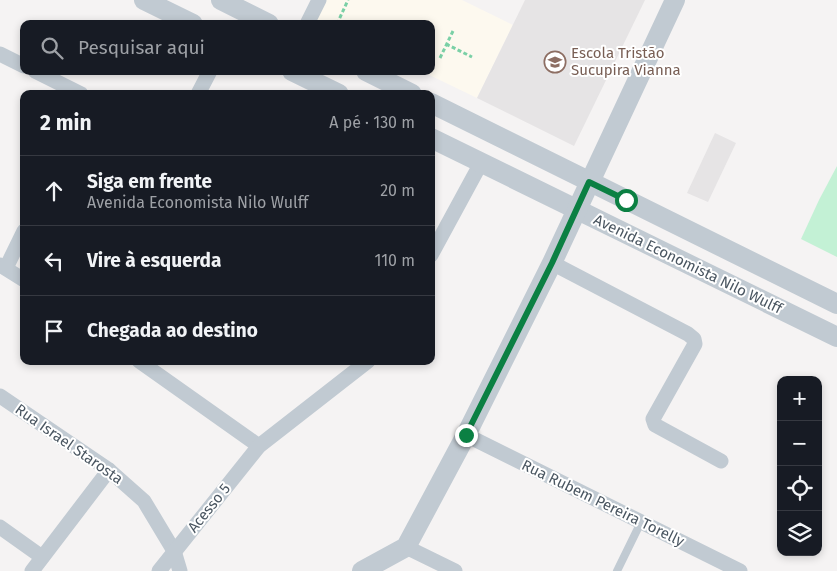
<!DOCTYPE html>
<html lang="pt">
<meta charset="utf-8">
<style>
:root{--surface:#171b24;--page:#242831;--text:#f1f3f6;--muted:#9ea1a6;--line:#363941}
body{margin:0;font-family:"Fira Sans",sans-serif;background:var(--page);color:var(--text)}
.controls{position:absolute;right:15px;bottom:15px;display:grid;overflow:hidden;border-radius:10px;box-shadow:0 2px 8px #0003}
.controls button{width:45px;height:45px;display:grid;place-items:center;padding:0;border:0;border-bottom:1px solid var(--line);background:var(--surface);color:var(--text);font:25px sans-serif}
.stop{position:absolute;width:15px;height:15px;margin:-11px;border:4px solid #0b8043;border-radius:50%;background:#fff}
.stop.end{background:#0b8043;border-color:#fff;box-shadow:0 1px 5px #0008}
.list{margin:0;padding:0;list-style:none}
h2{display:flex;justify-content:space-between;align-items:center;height:65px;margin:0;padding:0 20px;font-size:21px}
h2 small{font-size:16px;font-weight:400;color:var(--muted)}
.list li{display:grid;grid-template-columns:32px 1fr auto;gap:15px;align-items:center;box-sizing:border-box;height:70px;padding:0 20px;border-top:1px solid var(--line)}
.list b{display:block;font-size:19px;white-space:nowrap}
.list p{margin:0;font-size:16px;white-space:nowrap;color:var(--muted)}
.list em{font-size:16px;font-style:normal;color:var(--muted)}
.icon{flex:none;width:28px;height:28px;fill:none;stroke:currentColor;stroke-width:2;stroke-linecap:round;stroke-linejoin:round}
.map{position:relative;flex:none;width:837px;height:571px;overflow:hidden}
.search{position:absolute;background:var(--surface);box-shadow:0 2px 8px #0003;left:20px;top:20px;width:415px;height:55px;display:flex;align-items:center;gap:12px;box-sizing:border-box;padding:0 18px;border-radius:10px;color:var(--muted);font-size:19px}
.panel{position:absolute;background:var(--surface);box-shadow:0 2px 8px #0003;left:20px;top:90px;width:415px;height:275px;border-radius:10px}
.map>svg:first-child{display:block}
.commercial{fill:#fdf9ef}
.education{fill:#e6e4e5}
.green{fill:#c3f1d5}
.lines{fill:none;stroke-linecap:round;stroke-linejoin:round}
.path{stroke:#7ad0a6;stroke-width:3;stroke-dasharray:4 2.5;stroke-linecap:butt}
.service{stroke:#c1cad2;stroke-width:8}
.minor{stroke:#c1cad2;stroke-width:15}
.tertiary{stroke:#c1cad2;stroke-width:20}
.route{stroke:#0b8043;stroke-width:6}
.labels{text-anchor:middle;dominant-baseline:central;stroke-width:4;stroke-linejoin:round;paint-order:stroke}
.education-label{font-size:15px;fill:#785e54;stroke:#fff;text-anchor:start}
.street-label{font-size:15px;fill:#4a5661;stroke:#fff}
</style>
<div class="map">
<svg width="837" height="571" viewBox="0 0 837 571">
<rect width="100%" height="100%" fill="#f5f3f3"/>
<polygon class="commercial" points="325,0 462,0 513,25 477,98 421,71 431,71 431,24 324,24 316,20"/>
<g class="education">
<polygon points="525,0 645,0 574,146 477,98"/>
<polygon points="715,133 736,143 708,202 687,193"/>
</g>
<polygon class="green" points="837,166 837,257 801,239 819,200"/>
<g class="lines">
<g class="path">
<polyline points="337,24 348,0"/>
<polyline points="446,44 472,57"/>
<polyline points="440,58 453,31"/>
</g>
<polyline class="service" points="617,571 641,522"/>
<g class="minor">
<polyline points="307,24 319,0"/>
<polyline points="0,54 24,66"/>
<polyline points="35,71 81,94"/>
<polyline points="198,94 210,71"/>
<polyline points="431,255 481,163"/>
<polyline points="552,263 688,334 694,339 695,344 653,419 655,425 721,461"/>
<polyline points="0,265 24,280"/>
<polyline points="6,268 24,231"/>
<polyline points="139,361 259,446"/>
<polyline points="0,396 109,470 144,501 174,551 180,571"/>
<polyline points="466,435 740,571"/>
<polyline points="0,527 42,557"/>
<polyline points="406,547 455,571"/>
<polyline points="32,571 109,470"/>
<polyline points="159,571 259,446 368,361"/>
</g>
<g class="tertiary">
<polyline points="144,0 193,24"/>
<polyline points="221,0 269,24"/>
<polyline points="292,71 339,94"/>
<polyline points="366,71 412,94"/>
<polyline points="431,103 837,304"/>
<polyline points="431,138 837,337"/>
<polyline points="362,571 406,547 466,435 552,263 675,0"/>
</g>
</g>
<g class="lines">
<polyline class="route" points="466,435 552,263 589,182 626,200"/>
</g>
<defs>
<g id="school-ring" transform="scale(1.125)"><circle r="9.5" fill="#fff" stroke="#8d6e63" stroke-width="1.5"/><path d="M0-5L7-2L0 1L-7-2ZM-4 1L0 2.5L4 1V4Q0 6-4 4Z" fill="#8d6e63"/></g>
</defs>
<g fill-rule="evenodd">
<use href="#school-ring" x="555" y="62"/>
</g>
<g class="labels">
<g class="education-label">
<text x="571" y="53">Escola Tristão<tspan x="571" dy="17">Sucupira Vianna</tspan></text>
</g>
<g class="street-label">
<text transform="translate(688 264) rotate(26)">Avenida Economista Nilo Wulff</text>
<text transform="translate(69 444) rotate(35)">Rua Israel Starosta</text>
<text transform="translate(603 503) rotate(26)">Rua Rubem Pereira Torelly</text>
<text transform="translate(209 508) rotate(-51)">Acesso 5</text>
</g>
</g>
</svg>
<div class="controls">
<button>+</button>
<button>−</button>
<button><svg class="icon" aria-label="locate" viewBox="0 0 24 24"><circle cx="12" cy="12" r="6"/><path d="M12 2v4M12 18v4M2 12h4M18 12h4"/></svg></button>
<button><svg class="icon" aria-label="layers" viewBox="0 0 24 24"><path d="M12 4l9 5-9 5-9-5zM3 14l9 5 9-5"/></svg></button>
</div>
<div class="stop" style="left:626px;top:200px"></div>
<div class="stop end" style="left:466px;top:435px"></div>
<div class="search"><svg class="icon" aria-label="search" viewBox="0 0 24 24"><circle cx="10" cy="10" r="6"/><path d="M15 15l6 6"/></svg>Pesquisar aqui</div>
<section class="panel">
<h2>2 min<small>A pé · 130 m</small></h2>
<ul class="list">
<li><svg class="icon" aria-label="ahead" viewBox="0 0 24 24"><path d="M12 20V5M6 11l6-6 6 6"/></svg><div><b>Siga em frente</b><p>Avenida Economista Nilo Wulff</p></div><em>20 m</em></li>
<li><svg class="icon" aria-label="left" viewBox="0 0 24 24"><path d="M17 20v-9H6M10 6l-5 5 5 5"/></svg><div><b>Vire à esquerda</b></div><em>110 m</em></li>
<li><svg class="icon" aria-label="arrive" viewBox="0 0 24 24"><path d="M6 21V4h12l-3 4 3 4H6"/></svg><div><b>Chegada ao destino</b></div></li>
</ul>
</section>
</div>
